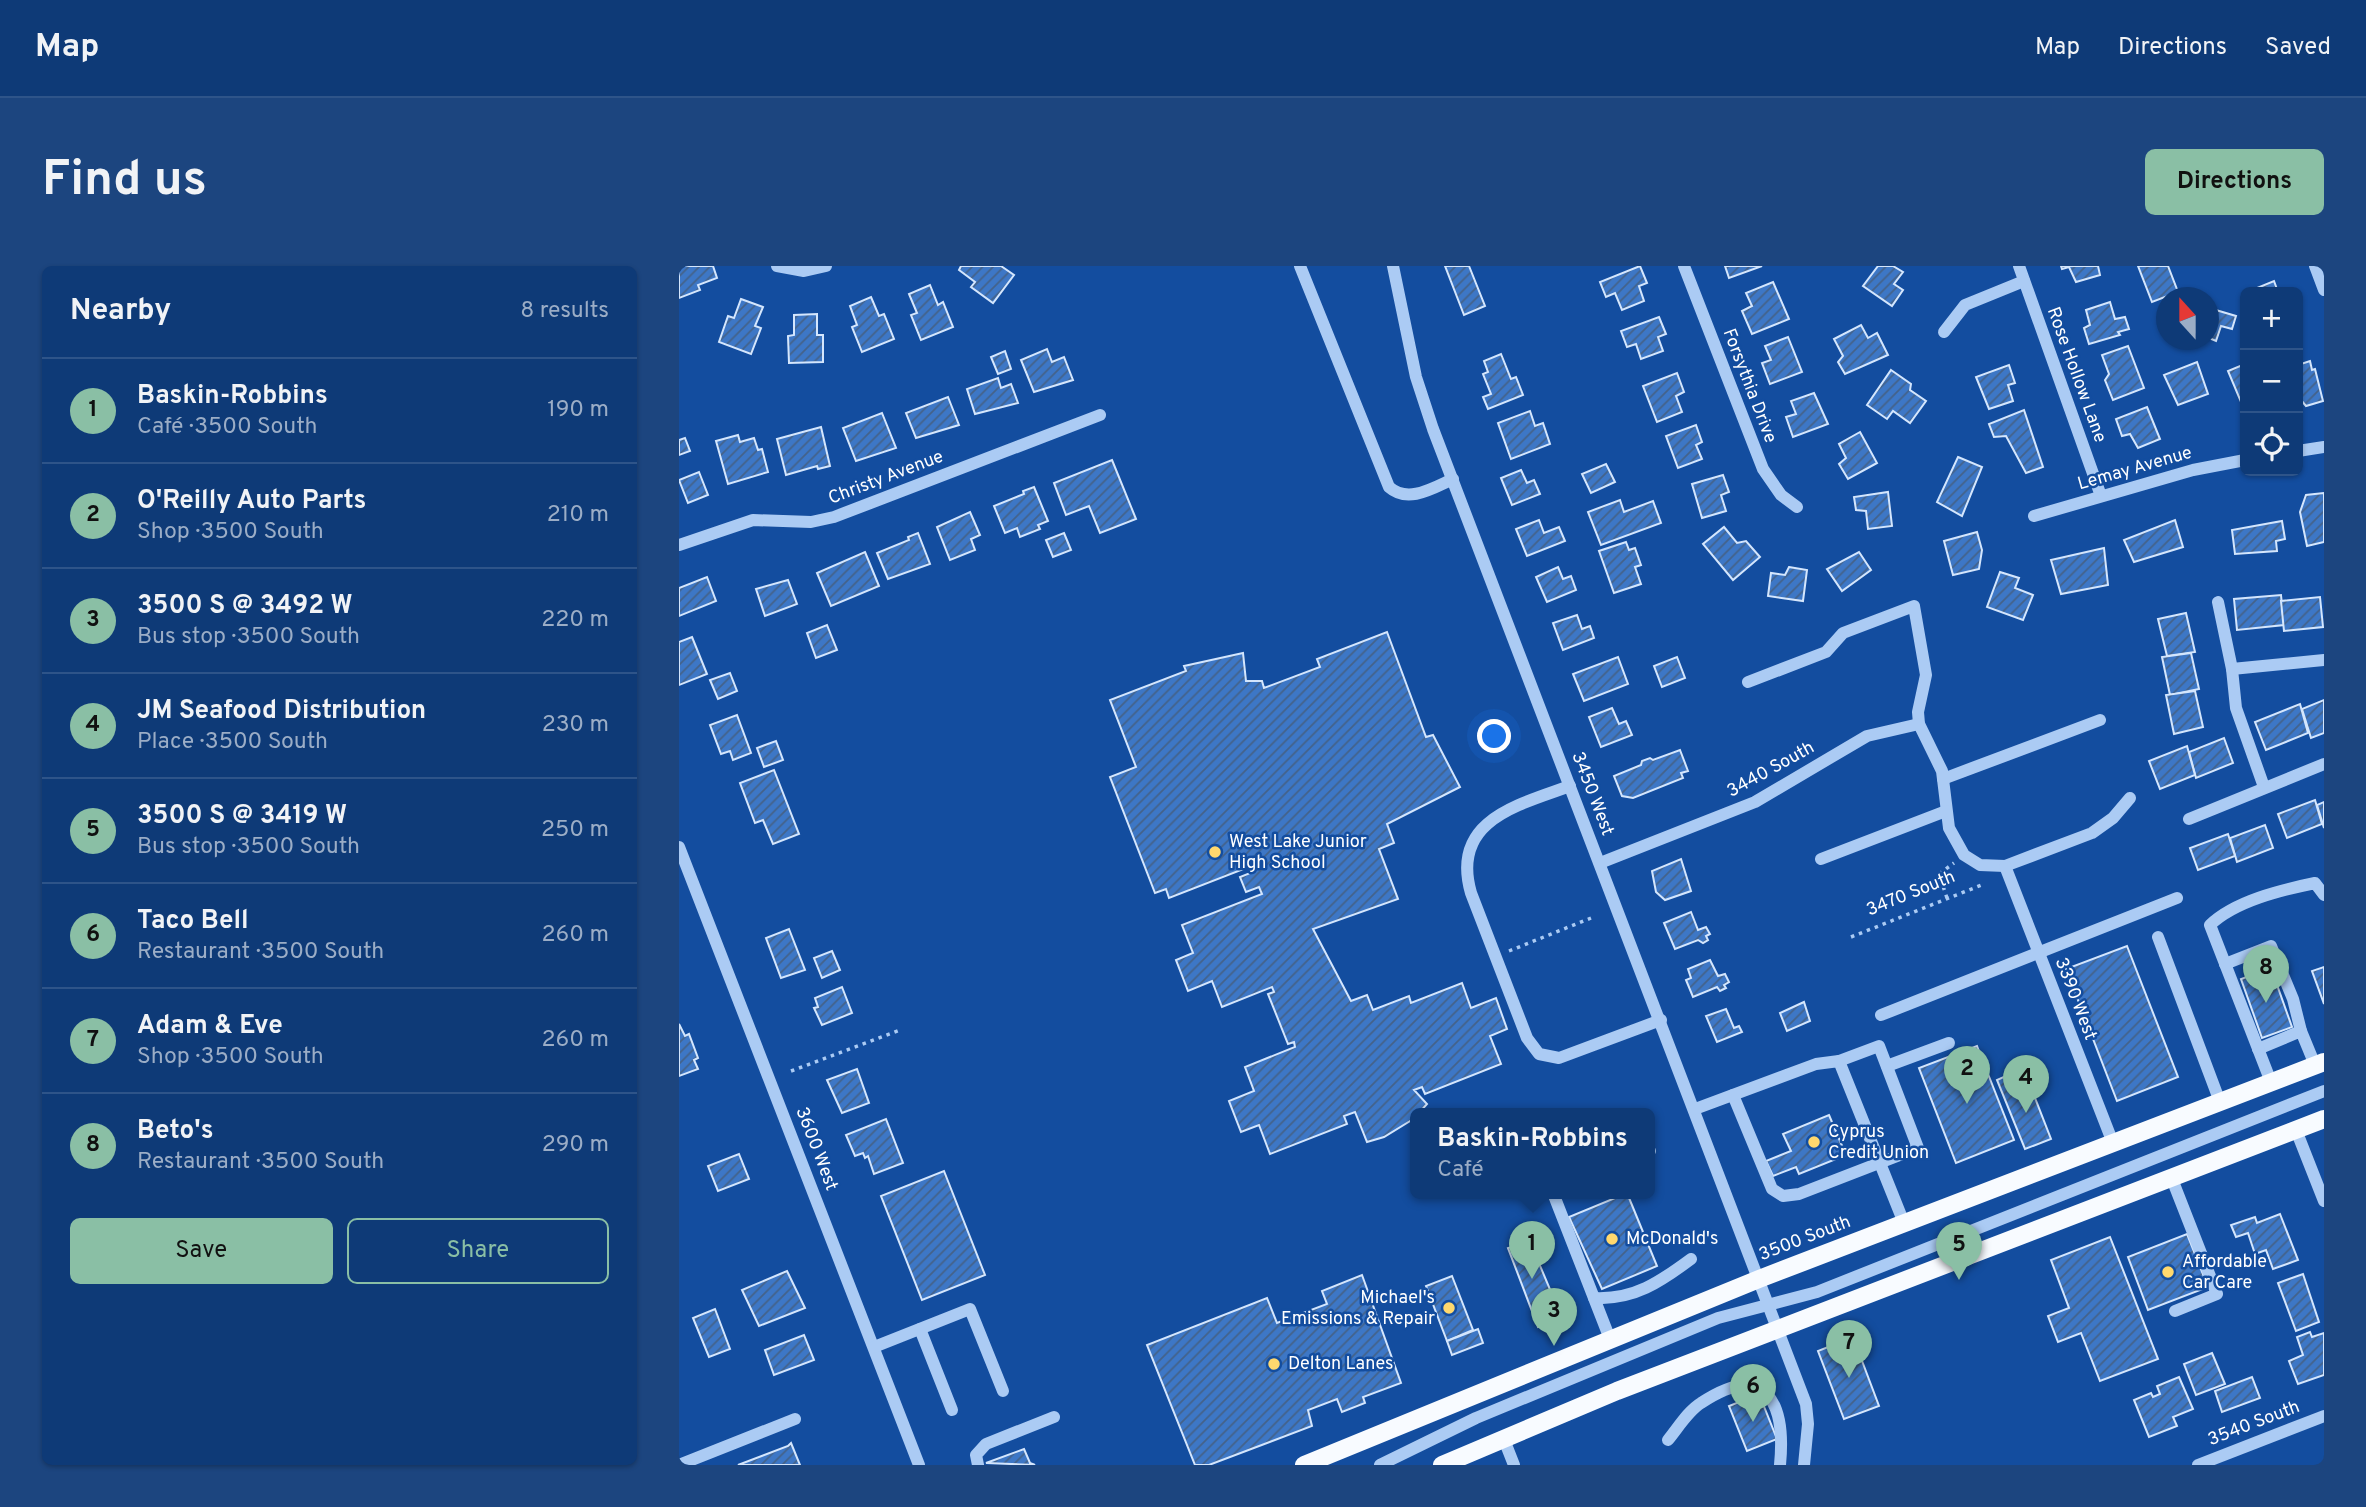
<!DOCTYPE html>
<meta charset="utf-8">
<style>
:root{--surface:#0e3a77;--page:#1c457f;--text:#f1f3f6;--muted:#9badc6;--line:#2e5489;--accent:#8abfa5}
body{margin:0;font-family:Overpass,sans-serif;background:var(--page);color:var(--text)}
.controls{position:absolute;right:21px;top:21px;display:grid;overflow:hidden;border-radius:10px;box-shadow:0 2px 5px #0004}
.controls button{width:63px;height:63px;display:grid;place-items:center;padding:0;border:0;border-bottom:2px solid var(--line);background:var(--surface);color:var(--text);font:35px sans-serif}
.compass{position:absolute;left:1477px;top:21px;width:63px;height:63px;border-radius:50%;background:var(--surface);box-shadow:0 2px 5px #0004;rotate:339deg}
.you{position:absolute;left:816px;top:471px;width:24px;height:24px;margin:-18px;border:5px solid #fff;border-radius:50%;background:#1a73e8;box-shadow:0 0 0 10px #1a73e833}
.badge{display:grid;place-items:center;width:46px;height:46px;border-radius:50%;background:var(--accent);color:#111;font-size:23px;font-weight:700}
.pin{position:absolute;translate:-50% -58px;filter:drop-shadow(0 2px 4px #0008)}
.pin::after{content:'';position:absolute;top:37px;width:24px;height:21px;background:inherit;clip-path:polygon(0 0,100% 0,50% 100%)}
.popup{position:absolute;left:731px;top:842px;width:245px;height:91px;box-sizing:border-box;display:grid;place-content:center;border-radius:10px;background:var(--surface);filter:drop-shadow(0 2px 5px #0005);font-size:23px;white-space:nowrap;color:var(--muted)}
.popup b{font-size:26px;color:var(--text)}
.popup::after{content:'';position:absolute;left:50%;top:100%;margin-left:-14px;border:14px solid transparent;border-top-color:var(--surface)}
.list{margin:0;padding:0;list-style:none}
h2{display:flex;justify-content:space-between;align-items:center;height:91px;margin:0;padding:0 28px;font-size:30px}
h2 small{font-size:23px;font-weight:400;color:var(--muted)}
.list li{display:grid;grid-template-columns:46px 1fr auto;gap:21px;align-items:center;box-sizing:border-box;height:105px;padding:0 28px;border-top:2px solid var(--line)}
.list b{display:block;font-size:26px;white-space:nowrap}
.list p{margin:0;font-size:23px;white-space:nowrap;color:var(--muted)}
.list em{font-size:23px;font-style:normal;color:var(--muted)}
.actions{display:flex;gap:14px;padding:21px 28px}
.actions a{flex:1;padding:16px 0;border:2px solid var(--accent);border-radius:10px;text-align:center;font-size:24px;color:var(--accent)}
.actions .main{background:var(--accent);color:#111}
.icon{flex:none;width:38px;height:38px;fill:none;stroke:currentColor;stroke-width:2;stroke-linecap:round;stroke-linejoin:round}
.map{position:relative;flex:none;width:1645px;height:1199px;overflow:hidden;border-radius:10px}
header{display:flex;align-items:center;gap:42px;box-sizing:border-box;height:98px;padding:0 35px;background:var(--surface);border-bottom:2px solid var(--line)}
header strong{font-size:33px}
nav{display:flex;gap:38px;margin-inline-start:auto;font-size:24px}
.intro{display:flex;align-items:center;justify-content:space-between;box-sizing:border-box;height:168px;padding:0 42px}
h1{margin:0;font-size:49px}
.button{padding:18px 32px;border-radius:10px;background:var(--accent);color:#111;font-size:24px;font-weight:700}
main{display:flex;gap:42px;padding:0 42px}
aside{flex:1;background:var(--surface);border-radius:10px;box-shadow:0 2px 5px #0004}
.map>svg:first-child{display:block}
.building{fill:url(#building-hatch);stroke:#d4e6fd;stroke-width:2}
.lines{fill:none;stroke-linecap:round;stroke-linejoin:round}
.path{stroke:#abcbf4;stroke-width:3.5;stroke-dasharray:3.5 5;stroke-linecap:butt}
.minor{stroke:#abcbf4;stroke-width:12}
.major{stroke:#f8fbff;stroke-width:18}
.poi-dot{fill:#ffd86e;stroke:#134d9f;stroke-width:2.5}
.labels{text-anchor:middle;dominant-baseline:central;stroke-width:5;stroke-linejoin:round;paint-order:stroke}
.street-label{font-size:18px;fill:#fff;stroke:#134d9f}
.poi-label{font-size:18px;fill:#fff;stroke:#134d9f;text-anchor:start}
</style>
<header>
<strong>Map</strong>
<nav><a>Map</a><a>Directions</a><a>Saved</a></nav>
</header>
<div class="intro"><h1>Find us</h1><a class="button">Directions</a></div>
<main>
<aside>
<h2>Nearby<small>8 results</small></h2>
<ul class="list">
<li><span class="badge">1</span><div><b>Baskin-Robbins</b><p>Café · 3500 South</p></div><em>190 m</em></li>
<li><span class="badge">2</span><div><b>O'Reilly Auto Parts</b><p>Shop · 3500 South</p></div><em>210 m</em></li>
<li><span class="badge">3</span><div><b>3500 S @ 3492 W</b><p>Bus stop · 3500 South</p></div><em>220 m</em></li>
<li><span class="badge">4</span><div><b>JM Seafood Distribution</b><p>Place · 3500 South</p></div><em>230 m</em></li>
<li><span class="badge">5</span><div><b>3500 S @ 3419 W</b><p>Bus stop · 3500 South</p></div><em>250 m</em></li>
<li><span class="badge">6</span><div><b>Taco Bell</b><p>Restaurant · 3500 South</p></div><em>260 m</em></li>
<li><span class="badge">7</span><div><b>Adam &amp; Eve</b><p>Shop · 3500 South</p></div><em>260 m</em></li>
<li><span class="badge">8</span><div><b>Beto's</b><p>Restaurant · 3500 South</p></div><em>290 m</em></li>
</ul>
<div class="actions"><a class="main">Save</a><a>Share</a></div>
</aside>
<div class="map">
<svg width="1645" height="1199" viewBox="0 0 1645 1199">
<defs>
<pattern id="building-hatch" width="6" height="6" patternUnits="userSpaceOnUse" patternTransform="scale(1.75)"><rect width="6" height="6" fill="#3d77c6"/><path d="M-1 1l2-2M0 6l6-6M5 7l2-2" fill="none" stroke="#446289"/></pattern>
</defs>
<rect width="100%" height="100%" fill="#134d9f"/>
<g class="building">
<polygon points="0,0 34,0 38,12 19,19 21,24 0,32"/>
<polygon points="282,0 322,0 335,9 314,37 292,21 296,16 280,4"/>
<polygon points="766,0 790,0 806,40 785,49"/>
<polygon points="961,0 968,17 960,20 965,35 943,44 936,27 927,31 921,16"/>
<polygon points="1046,0 1083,0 1050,12"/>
<polygon points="1199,0 1214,0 1224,6 1215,18 1224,24 1213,40 1184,20"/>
<polygon points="1382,0 1419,0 1421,9 1397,16 1390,1 1383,3"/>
<polygon points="1459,0 1489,0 1499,26 1473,36"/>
<polygon points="1595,15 1599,26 1580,26 1578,22"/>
<polygon points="1094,16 1110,53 1073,68 1063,45 1073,40 1067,27"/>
<polygon points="251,19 259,39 264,36 274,61 242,74 232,49 238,47 230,28"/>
<polygon points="192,31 200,50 205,48 215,73 183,86 173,61 178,59 171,40"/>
<polygon points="62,33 84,41 76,60 82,62 72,88 40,76 49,50 55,52"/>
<polygon points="1431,36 1436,53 1446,51 1450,63 1439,66 1441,69 1410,78 1405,62 1411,59 1407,44"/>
<polygon points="1530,42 1557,50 1553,63 1542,60 1537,75 1530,72"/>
<polygon points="138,48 138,69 144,69 144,96 110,97 109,70 115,69 115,49"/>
<polygon points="980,51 987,68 979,71 984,85 962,93 957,78 948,81 942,65"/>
<polygon points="1182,59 1189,72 1198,67 1209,89 1166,108 1159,96 1164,90 1155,73"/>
<polygon points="1109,71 1123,106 1091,118 1083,97 1092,94 1086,80"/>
<polygon points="1449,80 1465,122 1434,134 1426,114 1430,108 1423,89"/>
<polygon points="368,83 373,96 385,91 394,114 355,126 342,94"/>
<polygon points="326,85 332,103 319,108 312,91"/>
<polygon points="822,88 832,113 837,111 844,129 809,143 804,131 812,128 804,108 809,106 805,95"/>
<polygon points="1631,95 1633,104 1636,103 1644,135 1627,140 1622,134 1619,135 1619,99"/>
<polygon points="1518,96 1529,128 1499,139 1485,109"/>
<polygon points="1566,98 1566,134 1562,136 1549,105"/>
<polygon points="1330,99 1336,117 1329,119 1334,135 1310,143 1297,111"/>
<polygon points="1212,104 1232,118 1231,124 1247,135 1231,157 1214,145 1208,153 1188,139"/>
<polygon points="998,107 1005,126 997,130 1003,146 978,156 964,120"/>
<polygon points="319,112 322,122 332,118 339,137 296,148 288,123"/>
<polygon points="1135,127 1149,158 1114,171 1107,151 1117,148 1112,135"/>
<polygon points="269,131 280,159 237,172 227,147"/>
<polygon points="1468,141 1481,173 1459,182 1451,168 1443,170 1437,153"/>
<polygon points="1345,144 1364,201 1347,207 1327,170 1315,171 1310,158"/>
<polygon points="851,145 856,160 864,157 871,178 832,193 819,157"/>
<polygon points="203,147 217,182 177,195 164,162"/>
<polygon points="1017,159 1023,176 1017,179 1023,193 999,202 987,170"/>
<polygon points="142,161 151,200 139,203 138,200 107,209 98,173"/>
<polygon points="1181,166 1198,197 1169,213 1160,198 1167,192 1160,178"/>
<polygon points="59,169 61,176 75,172 79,184 83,183 89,206 49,218 37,175"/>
<polygon points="6,172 11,185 0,189 0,174"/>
<polygon points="1279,191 1303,201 1283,250 1258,236"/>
<polygon points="433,194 457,253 421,267 410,240 387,249 375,217"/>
<polygon points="927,198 936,216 912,227 903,208"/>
<polygon points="842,204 848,217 855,214 861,228 833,239 822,212"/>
<polygon points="20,206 29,229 9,237 0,214"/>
<polygon points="1044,209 1050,226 1042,229 1047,245 1023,252 1013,218"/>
<polygon points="355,221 369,255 359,259 361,263 341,271 338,262 326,267 315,240 345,228 344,225"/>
<polygon points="1209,226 1213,260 1189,263 1187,245 1177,244 1175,231"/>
<polygon points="1645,227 1645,276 1628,280 1621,246 1627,229"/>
<polygon points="941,234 945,246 974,235 982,257 922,279 909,246"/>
<polygon points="291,246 301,269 292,273 296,284 271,294 258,261"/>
<polygon points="860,254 865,267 880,261 886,275 848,290 837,263"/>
<polygon points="1496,254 1504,281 1455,296 1445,274"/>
<polygon points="1603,255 1606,273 1597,275 1598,285 1556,288 1553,264"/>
<polygon points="1045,261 1058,277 1067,275 1081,291 1054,314 1024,278"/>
<polygon points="1298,266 1303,284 1300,303 1274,309 1265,275"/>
<polygon points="239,267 251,298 209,313 198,287 230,274 229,271"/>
<polygon points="385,267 392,284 374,291 367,274"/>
<polygon points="947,276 950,284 956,282 962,299 956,301 962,318 935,327 920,285"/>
<polygon points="1425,282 1429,319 1382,328 1372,294"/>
<polygon points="186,286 200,320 152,340 138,307"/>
<polygon points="1180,286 1192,304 1163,325 1148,303"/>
<polygon points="879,301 884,313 892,310 897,324 868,336 857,311"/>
<polygon points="1110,301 1128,304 1124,335 1089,330 1092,307 1106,309"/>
<polygon points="1321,306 1340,312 1336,322 1354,329 1344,354 1308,341"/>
<polygon points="28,311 37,335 0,350 0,322"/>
<polygon points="109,314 118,338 86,350 77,323"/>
<polygon points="1602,329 1605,359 1558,364 1555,333"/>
<polygon points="1641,331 1644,361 1605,365 1602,335"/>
<polygon points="1507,347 1516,386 1488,390 1479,353"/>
<polygon points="898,349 903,363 911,360 915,372 884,384 874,357"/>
<polygon points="148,359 158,384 137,392 128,367"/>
<polygon points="708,366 747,471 754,469 781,521 708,558 715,577 700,583 719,633 634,663 672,735 688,729 694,744 730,730 732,737 783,717 792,742 817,732 828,763 811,770 822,798 746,828 743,821 735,824 748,838 740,847 736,847 736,852 705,871 688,876 676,846 665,850 668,858 591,888 580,859 562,866 550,835 575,825 566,801 616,781 615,776 609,778 589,728 595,726 593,721 543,741 533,715 509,725 497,694 514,687 503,659 583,628 580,621 567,626 561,611 574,606 572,600 490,632 487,623 476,627 431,511 457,501 431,434 507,405 505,400 564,387 567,415 583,415 585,422 641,401 638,393"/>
<polygon points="13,371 28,408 0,419 0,376"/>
<polygon points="1512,387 1520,423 1491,429 1483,391"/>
<polygon points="939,391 949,418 905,435 894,408"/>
<polygon points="998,391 1006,412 983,421 975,400"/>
<polygon points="51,407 58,425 39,433 31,414"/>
<polygon points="1516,425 1524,461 1495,468 1487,429"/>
<polygon points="1645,434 1645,467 1632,472 1623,443"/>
<polygon points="1621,438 1629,467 1587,484 1576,456"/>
<polygon points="933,442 940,458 947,455 953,469 922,481 910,451"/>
<polygon points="58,449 72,487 54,494 51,485 42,488 31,459"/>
<polygon points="1545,472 1554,497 1517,512 1510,486"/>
<polygon points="97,475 104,494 85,501 78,482"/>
<polygon points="1508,480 1516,509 1481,523 1470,495"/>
<polygon points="1001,484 1009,505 1002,507 1004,512 954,532 943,530 935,510 962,499 963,495 971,492 974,494"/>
<polygon points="95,504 120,568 94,578 84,554 76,557 61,517"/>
<polygon points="1636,534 1643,558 1608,572 1599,548"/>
<polygon points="1645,536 1645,562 1638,539"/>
<polygon points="1586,559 1594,582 1558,596 1551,572"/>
<polygon points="1549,568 1556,590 1519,604 1511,582"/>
<polygon points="1002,593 1012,625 986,634 977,626 973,605"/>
<polygon points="1012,646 1019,664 1027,661 1031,668 1027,670 1029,674 1024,677 1019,674 996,683 985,657"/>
<polygon points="110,663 126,704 102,712 87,672"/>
<polygon points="1448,680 1499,811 1438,835 1387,703"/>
<polygon points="153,685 161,704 143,712 135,692"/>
<polygon points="1031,694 1039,710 1046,708 1050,716 1045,719 1047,722 1041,725 1038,721 1014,731 1007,714 1012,712 1009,703"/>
<polygon points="1645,701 1645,738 1633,705"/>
<polygon points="1592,702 1613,761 1583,772 1562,713"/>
<polygon points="163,721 173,747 143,759 135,742 139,741 136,732"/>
<polygon points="1125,736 1131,755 1108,765 1101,747"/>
<polygon points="1047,743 1055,762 1060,760 1063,766 1038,776 1027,750"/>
<polygon points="0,758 6,770 10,768 19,792 15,794 19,803 0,810"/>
<polygon points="1298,780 1335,874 1277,897 1240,802"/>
<polygon points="178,803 190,837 163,847 148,814"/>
<polygon points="1338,805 1345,822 1351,819 1372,873 1346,883 1318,814"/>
<polygon points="1150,849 1167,889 1120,908 1117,901 1094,910 1087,895 1112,885 1104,868"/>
<polygon points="207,853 224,897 195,908 189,890 186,892 184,887 176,890 167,869"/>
<polygon points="60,888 70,913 39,925 29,900"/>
<polygon points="265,905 306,1009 243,1034 202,930"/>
<polygon points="948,927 978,1000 923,1023 890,951"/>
<polygon points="1601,948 1619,994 1594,1003 1587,984 1576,988 1569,967 1557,971 1552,959 1576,951 1578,957"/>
<polygon points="1508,968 1529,1021 1469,1044 1449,991"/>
<polygon points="1431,971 1479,1093 1421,1115 1402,1067 1379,1076 1369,1050 1390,1042 1372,994"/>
<polygon points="844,977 847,985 854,983 883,1052 859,1061 829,982"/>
<polygon points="108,1005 126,1042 80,1060 63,1024"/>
<polygon points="1624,1008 1640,1056 1617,1065 1599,1017"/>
<polygon points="683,1009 722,1117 684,1131 686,1137 663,1146 658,1133 629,1144 633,1160 530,1199 516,1199 468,1079 588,1032 598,1057 648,1038 643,1025"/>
<polygon points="773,1010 794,1064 768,1075 747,1020"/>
<polygon points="36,1043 51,1083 30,1091 14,1052"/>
<polygon points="799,1063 804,1077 773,1089 768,1075"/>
<polygon points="1631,1066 1633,1071 1645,1067 1645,1109 1619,1118 1610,1095 1624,1089 1618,1071"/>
<polygon points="125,1069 135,1094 95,1109 86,1084"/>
<polygon points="1174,1071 1200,1140 1165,1153 1139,1085"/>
<polygon points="1533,1087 1546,1118 1517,1129 1505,1098"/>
<polygon points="1500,1111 1514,1143 1494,1151 1498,1160 1470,1171 1455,1134 1472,1127 1474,1131 1481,1128 1478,1120"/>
<polygon points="1573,1111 1581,1132 1543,1146 1536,1125"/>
<polygon points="1080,1128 1098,1173 1068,1185 1050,1140"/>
<polygon points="112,1177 121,1199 59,1199 109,1180"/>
<polygon points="345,1183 351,1197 356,1199 307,1197"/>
</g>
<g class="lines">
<g class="path">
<polyline points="1268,632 1260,608 1275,597"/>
<polyline points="1172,671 1305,618"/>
<polyline points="830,685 912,652"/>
<polyline points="112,805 221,764"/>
</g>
<g class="minor">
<polyline points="98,0 125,5 147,0"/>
<path d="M621,0L710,221C729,238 754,222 774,213"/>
<polyline points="714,0 737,111 754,163 1127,1138 1129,1158 1125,1199"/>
<polyline points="1005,0 1084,203 1102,229 1118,241"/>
<polyline points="1340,0 1422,230"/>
<polyline points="1636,0 1645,24"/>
<polyline points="1265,66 1286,39 1345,15"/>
<polyline points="1619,185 1645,181"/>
<polyline points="1355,250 1514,204 1566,194"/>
<polyline points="0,279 74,254 132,256 155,251 421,149"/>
<polyline points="1539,336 1553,403 1557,442 1585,521"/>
<polyline points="1553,403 1645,394"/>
<polyline points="1069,416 1147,386 1164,367 1235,340 1247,409 1239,446 1240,458 1263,505 1270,562 1285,589 1301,599 1326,600 1413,567 1434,552 1451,532"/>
<polyline points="1264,513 1421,454"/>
<path d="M891,520C839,539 771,554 792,627L848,772L860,788L880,792L982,754"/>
<polyline points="1510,553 1645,498"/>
<polyline points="0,581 240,1199"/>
<polyline points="1142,593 1267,545"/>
<polyline points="921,597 1076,536 1188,470 1240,458"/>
<polyline points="1326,600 1434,877"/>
<polyline points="1479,671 1541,836"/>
<polyline points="1546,698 1592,680 1614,733 1622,765"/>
<polyline points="1202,749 1498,632"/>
<polyline points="1579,783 1622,765 1636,799"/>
<polyline points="1208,800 1270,777"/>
<path d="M1592,816L1531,659C1556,635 1602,624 1636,617L1645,629"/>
<polyline points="1054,829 1093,923 1104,930 1120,928 1239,882 1200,780 1160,795"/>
<polyline points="1016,843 1137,798 1160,795 1225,957"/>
<polyline points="1617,864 1645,935"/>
<polyline points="970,885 971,885"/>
<polyline points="1493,913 1538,1028 1496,1045"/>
<polyline points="874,927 931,1073"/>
<path d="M915,1032C955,1034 981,1016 1012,993"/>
<polyline points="241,1063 273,1144"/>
<polyline points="195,1081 291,1043 324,1125"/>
<polyline points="824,1171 835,1199"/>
<path d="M989,1174C999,1162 1009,1145 1022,1137C1087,1094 1107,1137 1101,1199"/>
<polyline points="0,1199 116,1153"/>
<polyline points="299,1199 297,1189 307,1178 375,1151"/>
<polyline points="701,1199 797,1152 1039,1052 1138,1026 1645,825"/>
<polyline points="1519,1199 1645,1150"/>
</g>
<g class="major">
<polyline points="625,1199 1080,1013 1645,796"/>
<polyline points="763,1199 938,1125 1645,853"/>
</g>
</g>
<g class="poi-dot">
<circle cx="536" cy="586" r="7"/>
<circle cx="1135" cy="876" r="7"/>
<circle cx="933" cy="973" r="7"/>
<circle cx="1489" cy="1006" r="7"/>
<circle cx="770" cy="1042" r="7"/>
<circle cx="595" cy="1098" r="7"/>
</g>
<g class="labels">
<g class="street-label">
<text transform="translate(1397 109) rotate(70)">Rose Hollow Lane</text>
<text transform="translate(1070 120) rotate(69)">Forsythia Drive</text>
<text transform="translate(1456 203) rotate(-16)">Lemay Avenue</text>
<text transform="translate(207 212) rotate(-21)">Christy Avenue</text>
<text transform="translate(1092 504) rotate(-29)">3440 South</text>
<text transform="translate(913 528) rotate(69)">3450 West</text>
<text transform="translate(1232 628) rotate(-22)">3470 South</text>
<text transform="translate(1396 733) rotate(69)">3390 West</text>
<text transform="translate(137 883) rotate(69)">3600 West</text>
<text transform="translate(1126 973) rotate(-21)">3500 South</text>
<text transform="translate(1575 1158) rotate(-21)">3540 South</text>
</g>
<g class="poi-label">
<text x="550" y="576">West Lake Junior<tspan x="550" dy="21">High School</tspan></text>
<text x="1149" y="866">Cyprus<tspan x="1149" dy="21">Credit Union</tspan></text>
<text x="947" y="973">McDonald's</text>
<text x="1503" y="996">Affordable<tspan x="1503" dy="21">Car Care</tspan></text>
<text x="756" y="1032" text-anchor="end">Michael's<tspan x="756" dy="21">Emissions &amp; Repair</tspan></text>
<text x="609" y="1098">Delton Lanes</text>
</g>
</g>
</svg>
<div class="controls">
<button>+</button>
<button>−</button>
<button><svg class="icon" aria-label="locate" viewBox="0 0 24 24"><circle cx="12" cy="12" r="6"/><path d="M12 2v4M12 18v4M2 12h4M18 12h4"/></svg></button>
</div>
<svg class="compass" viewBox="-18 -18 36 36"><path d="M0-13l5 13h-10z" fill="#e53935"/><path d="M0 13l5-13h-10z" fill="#9badc6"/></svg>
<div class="you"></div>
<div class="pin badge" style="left:853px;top:1013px">1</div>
<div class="popup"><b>Baskin-Robbins</b>Café</div>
<div class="pin badge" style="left:1288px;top:838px">2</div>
<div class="pin badge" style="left:875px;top:1080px">3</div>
<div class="pin badge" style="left:1347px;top:847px">4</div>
<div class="pin badge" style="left:1280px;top:1014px">5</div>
<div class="pin badge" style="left:1074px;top:1156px">6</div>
<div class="pin badge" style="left:1170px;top:1112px">7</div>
<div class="pin badge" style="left:1587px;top:737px">8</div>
</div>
</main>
